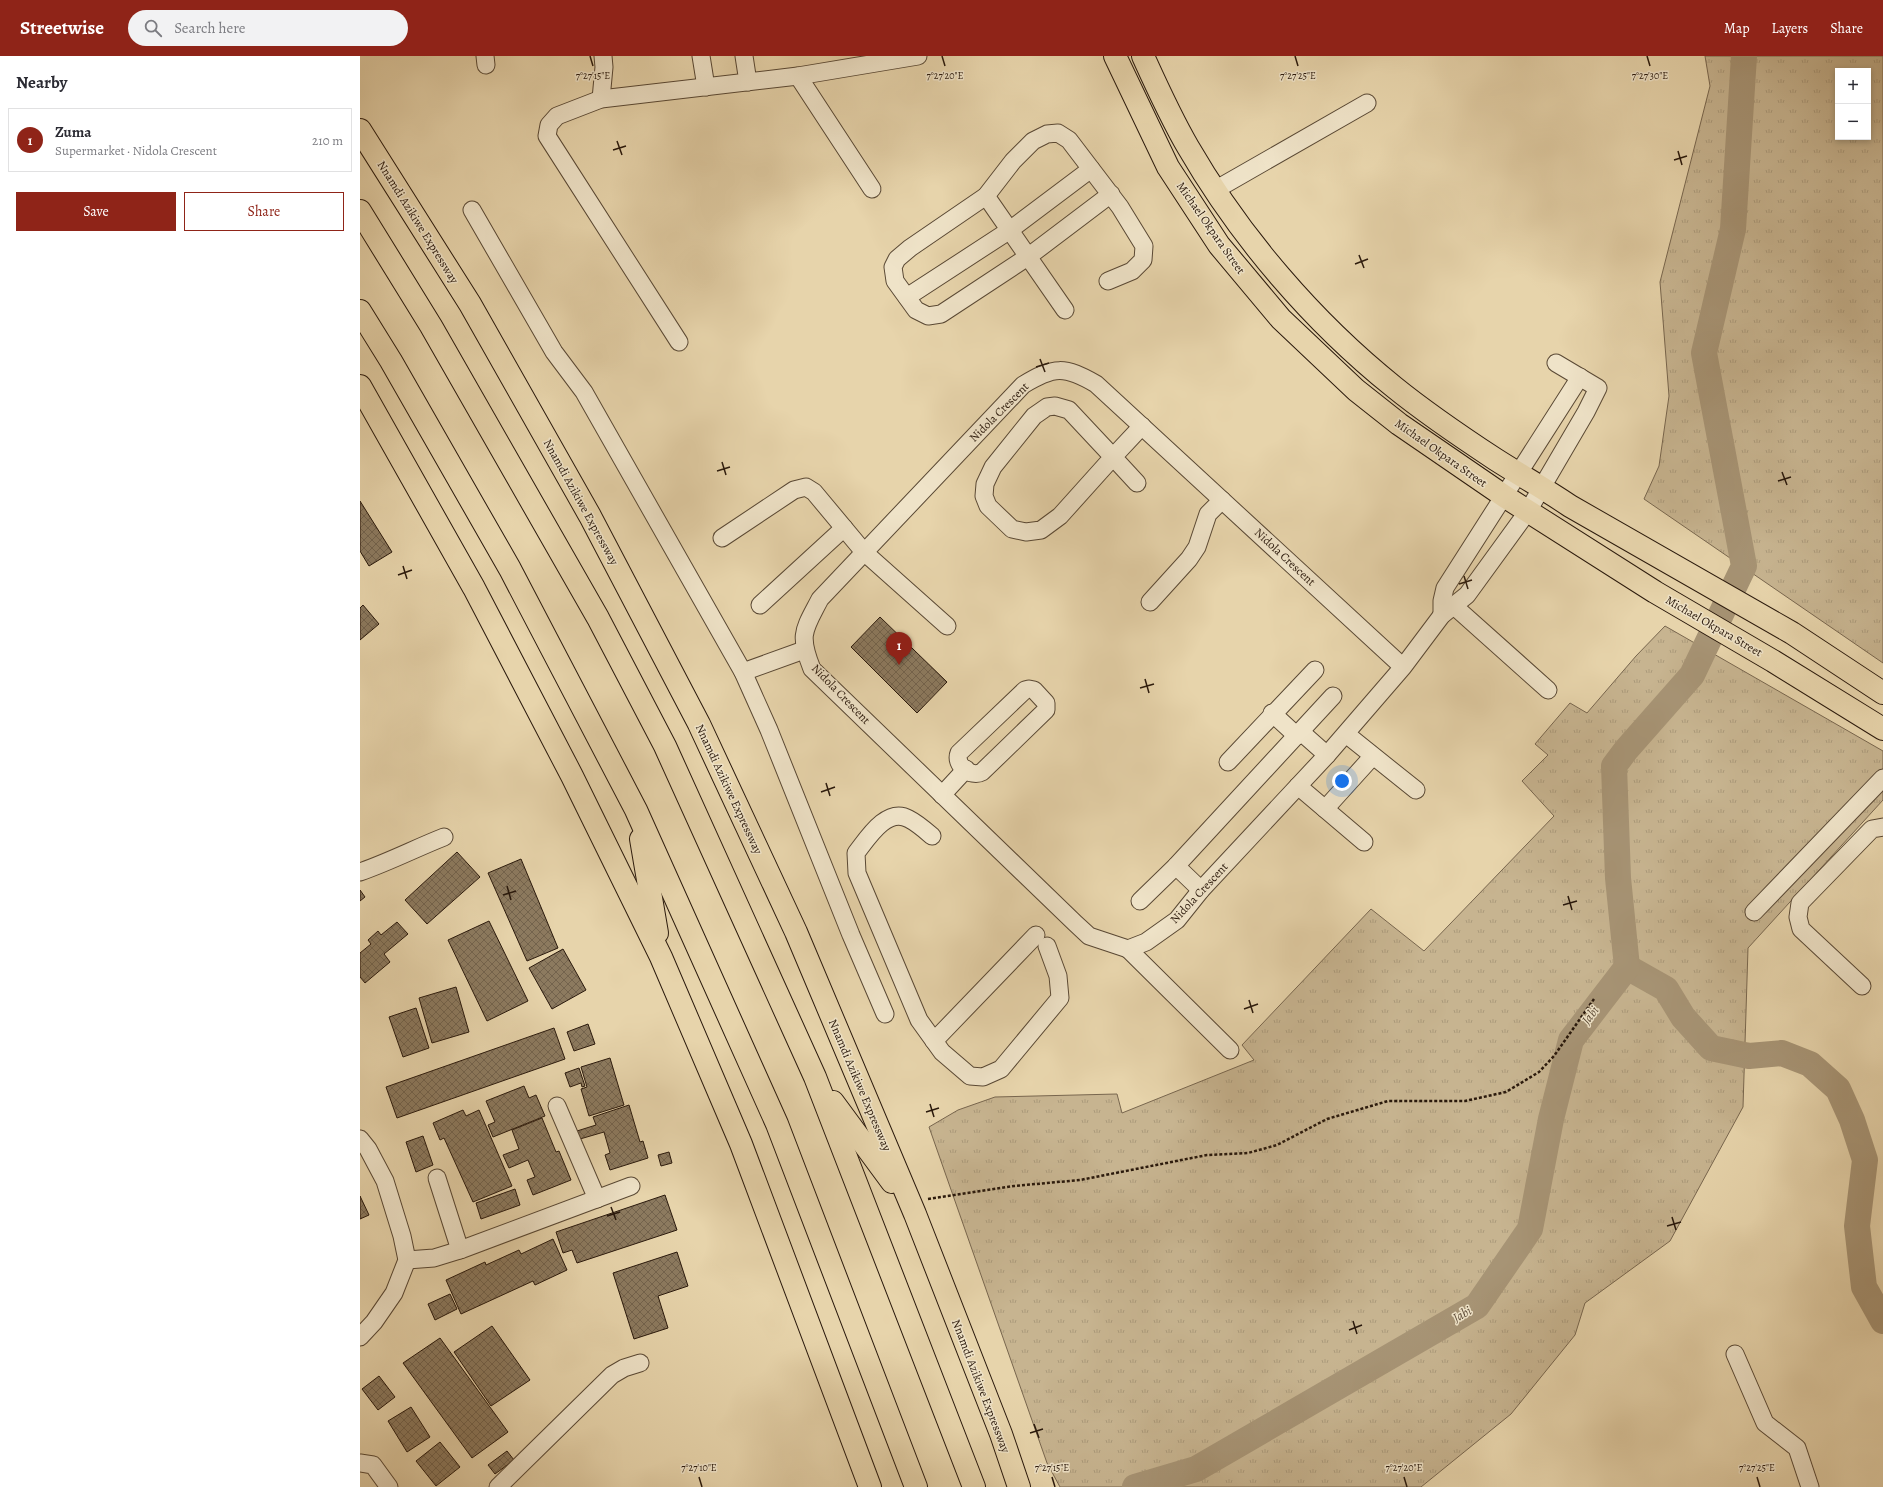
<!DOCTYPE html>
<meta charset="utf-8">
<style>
:root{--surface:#fff;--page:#f2f2f3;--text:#2b2b33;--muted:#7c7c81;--line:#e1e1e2;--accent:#8f2418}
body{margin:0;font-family:Alegreya,serif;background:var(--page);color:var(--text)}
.controls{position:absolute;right:12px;top:12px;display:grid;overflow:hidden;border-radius:0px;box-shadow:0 2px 6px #0003}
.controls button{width:36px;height:36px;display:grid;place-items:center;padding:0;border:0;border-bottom:1px solid var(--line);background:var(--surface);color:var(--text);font:20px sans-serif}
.you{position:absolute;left:982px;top:725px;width:14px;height:14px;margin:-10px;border:3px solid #fff;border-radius:50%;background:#1a73e8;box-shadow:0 0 0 6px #1a73e833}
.badge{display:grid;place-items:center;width:26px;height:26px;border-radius:50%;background:var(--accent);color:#fff;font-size:13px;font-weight:700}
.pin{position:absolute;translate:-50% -33px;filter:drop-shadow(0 1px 2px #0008)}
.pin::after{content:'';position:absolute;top:21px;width:14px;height:12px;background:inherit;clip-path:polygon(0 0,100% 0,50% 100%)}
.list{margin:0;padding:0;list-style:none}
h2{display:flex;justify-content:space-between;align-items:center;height:52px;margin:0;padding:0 16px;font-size:17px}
h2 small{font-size:13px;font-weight:400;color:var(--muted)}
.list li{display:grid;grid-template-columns:26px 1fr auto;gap:12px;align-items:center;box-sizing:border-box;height:64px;margin:0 8px 8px;padding:0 8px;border:1px solid var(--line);border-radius:0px}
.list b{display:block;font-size:15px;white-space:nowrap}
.list p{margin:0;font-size:13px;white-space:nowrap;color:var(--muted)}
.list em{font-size:13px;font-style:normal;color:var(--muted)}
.actions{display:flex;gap:8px;padding:12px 16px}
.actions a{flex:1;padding:9px 0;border:1px solid var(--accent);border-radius:0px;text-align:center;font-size:14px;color:var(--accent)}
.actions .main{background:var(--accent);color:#fff}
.icon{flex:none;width:22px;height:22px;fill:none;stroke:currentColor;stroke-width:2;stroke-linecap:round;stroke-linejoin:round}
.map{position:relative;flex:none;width:1523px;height:1431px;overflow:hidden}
header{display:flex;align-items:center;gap:24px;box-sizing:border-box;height:56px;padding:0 20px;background:var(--accent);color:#fff}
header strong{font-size:19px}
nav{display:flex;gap:22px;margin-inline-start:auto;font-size:14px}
.search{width:280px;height:36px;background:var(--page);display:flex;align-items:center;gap:10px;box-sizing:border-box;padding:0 14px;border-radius:22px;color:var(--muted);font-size:15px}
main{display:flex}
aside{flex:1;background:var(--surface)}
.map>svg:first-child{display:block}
.grass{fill:url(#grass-tufts);stroke:#78664e;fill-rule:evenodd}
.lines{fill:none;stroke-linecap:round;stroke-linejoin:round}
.river{stroke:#a79475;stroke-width:26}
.building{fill:url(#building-cross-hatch);stroke:#2a190c}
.minor-casing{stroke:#594834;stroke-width:19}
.major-casing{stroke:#2a190c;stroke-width:24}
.highway-casing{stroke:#2a190c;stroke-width:24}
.path{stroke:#2a190c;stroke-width:2.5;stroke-dasharray:3 2;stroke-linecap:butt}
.minor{stroke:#efe3c8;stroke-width:17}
.major{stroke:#e7d4ab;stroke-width:22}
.highway{stroke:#e7d4ab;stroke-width:22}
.ticks{fill:none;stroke:#2a190c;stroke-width:1.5}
.labels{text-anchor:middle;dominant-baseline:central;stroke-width:3;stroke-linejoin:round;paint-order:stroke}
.street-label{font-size:12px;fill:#2a190c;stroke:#efe3c8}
.water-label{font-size:13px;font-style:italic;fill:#5c4a36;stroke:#efe3c8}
.ticks-label{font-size:10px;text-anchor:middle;fill:#2a190c;stroke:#efe3c8;stroke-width:3;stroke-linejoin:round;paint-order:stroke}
</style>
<header>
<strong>Streetwise</strong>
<div class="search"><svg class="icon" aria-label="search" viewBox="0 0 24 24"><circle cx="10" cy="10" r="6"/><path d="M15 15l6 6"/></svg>Search here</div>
<nav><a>Map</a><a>Layers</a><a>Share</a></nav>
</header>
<main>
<aside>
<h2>Nearby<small></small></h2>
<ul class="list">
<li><span class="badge">1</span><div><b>Zuma</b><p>Supermarket · Nidola Crescent</p></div><em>210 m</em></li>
</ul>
<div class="actions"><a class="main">Save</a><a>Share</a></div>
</aside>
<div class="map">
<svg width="1523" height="1431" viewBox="0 0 1523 1431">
<defs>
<pattern id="grass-tufts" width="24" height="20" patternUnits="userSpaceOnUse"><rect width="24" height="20" fill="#c7b490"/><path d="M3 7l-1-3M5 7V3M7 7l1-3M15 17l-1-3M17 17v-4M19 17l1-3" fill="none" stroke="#ab9a7b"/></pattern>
<pattern id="building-cross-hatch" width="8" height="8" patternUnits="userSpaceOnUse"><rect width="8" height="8" fill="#8c7a5f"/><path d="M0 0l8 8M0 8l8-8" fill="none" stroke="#73634d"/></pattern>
</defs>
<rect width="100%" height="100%" fill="#e7d4ab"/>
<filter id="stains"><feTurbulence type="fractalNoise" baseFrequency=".005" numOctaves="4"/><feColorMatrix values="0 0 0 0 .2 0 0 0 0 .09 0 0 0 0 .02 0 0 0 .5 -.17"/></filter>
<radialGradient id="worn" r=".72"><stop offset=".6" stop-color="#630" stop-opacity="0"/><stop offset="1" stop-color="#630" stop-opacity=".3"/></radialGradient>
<g class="grass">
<path d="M1345,0H1523V607L1284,443L1299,410L1309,340L1300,226L1350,30ZM1478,15H1508V81H1478Z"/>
<polygon points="1305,570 1523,695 1523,744 1388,892 1383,1051 1310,1185 1225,1247 1215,1279 1151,1358 1061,1431 700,1431 687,1407 569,1071 598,1054 635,1041 757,1038 762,1057 894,1004 882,989 1011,853 1064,895 1194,760 1162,725 1188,699 1175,688 1210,647 1227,657 1276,600"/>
</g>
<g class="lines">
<g class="river">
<polyline points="1267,911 1258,822 1254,710 1266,694 1332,619 1384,510 1344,297 1373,173 1384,0"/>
<polyline points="1267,911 1306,933 1323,961 1351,992 1389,1000 1422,997 1450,1008 1478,1033 1492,1064 1505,1104 1497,1170 1504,1231 1523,1265"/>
<polyline points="775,1431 836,1413 1117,1250 1170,1173 1191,1063 1211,984 1267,911"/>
</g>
</g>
<g class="building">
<polygon points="0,445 32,496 9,510 0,495"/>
<polygon points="3,549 19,568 0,584 0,552"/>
<polygon points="520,561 587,626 557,657 491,591"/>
<polygon points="97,796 120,821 67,868 45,844"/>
<polygon points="161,803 198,892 167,905 128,817"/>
<polygon points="0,834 5,841 0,845"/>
<polygon points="129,865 168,945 127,965 88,884"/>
<polygon points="37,866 48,878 24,898 30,906 5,927 0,921 0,897 11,888 8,884 18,875 21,879"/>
<polygon points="203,893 226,934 192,953 169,912"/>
<polygon points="96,931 109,976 72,987 59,942"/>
<polygon points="56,952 69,992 43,1001 29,961"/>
<polygon points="228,968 235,988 214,995 207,976"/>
<polygon points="194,972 205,1003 37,1062 26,1031"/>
<polygon points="250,1002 264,1049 229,1060 221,1033 227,1031 221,1011"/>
<polygon points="219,1012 225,1030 222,1031 221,1027 210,1031 205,1017"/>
<polygon points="164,1030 169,1042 176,1039 185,1060 133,1081 128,1069 135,1066 126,1045"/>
<polygon points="269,1049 280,1086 283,1085 288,1102 250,1114 245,1099 250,1097 244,1076 220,1083 217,1075 236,1069 233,1061"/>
<polygon points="103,1054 106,1060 119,1054 152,1130 113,1146 84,1082 80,1084 73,1067"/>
<polygon points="182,1062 196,1096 199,1095 211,1124 173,1139 167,1124 175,1121 168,1104 149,1112 143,1099 159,1093 152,1074"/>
<polygon points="63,1080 73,1109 56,1116 46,1086"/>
<polygon points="309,1096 312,1107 301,1110 298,1099"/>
<polygon points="155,1133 160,1149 121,1163 116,1147"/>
<polygon points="305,1139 317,1174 217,1207 212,1194 203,1197 196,1176"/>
<polygon points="0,1140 9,1159 0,1163"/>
<polygon points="193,1183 207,1214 175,1229 173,1225 101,1258 86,1224 125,1206 126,1209 159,1194 161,1198"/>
<polygon points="317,1196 328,1230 298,1240 308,1272 274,1283 253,1217"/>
<polygon points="90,1238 97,1253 75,1264 68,1248"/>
<polygon points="132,1270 170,1324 131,1350 94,1296"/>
<polygon points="80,1282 148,1376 112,1402 43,1307"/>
<polygon points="19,1320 35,1341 18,1354 2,1333"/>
<polygon points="51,1351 70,1381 47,1396 28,1365"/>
<polygon points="80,1386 100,1411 76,1430 56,1405"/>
<polygon points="147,1395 154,1404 135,1418 128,1409"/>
</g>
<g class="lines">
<g class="minor-casing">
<g id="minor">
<polyline points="125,0 126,9"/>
<polyline points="341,0 346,31"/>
<polyline points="384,0 388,26"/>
<polyline points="438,20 512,133"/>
<polyline points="241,43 244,11 243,0"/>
<polyline points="855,134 1007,47"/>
<polyline points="626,140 705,254"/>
<polyline points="112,154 194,296 224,336 383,616 409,674 491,879 525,958"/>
<polyline points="748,225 772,215 783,204 784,190 760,151 709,84 698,77 687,78 673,85 653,105 626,140 550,192 537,203 533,211 535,225 556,254 568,260 581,258 669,200 751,138"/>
<polyline points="547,241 650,174 731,113"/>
<polyline points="319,286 187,80 189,69 197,60 241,43 438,20 558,0"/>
<polyline points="777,427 753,401 709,354 695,350 687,351 674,360 633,411 625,428 624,440 628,450 652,473 666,476 681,474 700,460 753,401 782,370"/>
<polyline points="362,482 434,434 446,431 454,436 504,496 587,570"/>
<polyline points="790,546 829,503 837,491 848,458 862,444"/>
<polyline points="400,549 484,472"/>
<polyline points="1094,550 1188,634"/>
<polyline points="1082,559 1082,545 1085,532 1220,321"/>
<path d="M1043,611L736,328C705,310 694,310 663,329L460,543C444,574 438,578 452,613L715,867L729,880L768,893L786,886L817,864L841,834L967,699L1043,611L1082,559L1107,539L1168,455L1226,356L1238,332L1196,307"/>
<polyline points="383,616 444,594"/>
<path d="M669,633L674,634L686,647V654L622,716C611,722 594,709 599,697L665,634Z"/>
<polyline points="912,657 937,680"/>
<polyline points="941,676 967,699"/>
<polyline points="986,678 1056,734"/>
<polyline points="868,706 955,614"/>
<polyline points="938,730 1004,786"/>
<polyline points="582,739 606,713"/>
<polyline points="965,753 1012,701"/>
<path d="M572,780C565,774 557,767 549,763C527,750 507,783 496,797L497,817L559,964L582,996L610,1020L623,1021L641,1013L700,942L698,920L687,890"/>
<polyline points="816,810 841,834"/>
<path d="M0,816C29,806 56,792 84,781"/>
<polyline points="780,845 816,810 973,640"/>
<polyline points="1394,856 1523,722"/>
<polyline points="768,893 870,994"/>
<polyline points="1502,930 1441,873 1438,861 1440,847 1512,773 1523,771"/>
<polyline points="574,985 676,879"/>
<polyline points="197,1050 237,1143"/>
<polyline points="0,1083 8,1093 25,1125 42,1180 47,1204 34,1237 14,1266 0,1281"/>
<polyline points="77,1122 100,1194"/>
<polyline points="47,1204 74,1202 100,1194 271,1130"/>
<polyline points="1375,1298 1405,1367 1437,1392 1450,1431"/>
<polyline points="0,1407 13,1409 29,1431"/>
<polyline points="138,1431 252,1319 264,1312 280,1307"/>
</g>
</g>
<g class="major-casing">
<g id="major">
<polyline points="755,0 808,111 859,189 921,263 996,334 1039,368 1144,440 1295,536 1413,605 1523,673"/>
<path d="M783,0C797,31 811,62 828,91C880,181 953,266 1034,331C1066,357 1100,380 1135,403C1160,419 1185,433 1210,450L1432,577L1523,637"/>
</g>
</g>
<g class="highway-casing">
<g id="highway">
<polyline points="0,74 110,248 230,460 339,668 436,876 555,1158 641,1378 659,1431"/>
<polyline points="0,155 71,270 238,562 305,690 455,1021 614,1431"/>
<polyline points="0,255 31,305 150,513 276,754 417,1068 556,1431"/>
<polyline points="0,330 114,532 212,720 301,901 381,1088 510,1431"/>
<polyline points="281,783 297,877"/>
<polyline points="473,1046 532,1126"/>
</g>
</g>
<polyline class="path" points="568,1143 654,1130 720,1124 847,1099 888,1097 917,1089 967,1063 1028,1045 1105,1045 1146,1036 1179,1016 1194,1000 1234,943"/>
<use href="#minor" class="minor"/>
<use href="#major" class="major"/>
<use href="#highway" class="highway"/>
</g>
<path class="ticks" d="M230,0L233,10M582,0L585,10M935,0L938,10M1287,0L1290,10M257,85L262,99M253,94L266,90M1318,95L1322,109M1314,104L1327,100M999,199L1004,212M995,208L1008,203M680,303L685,316M676,311L689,307M362,406L366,419M357,415L370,411M1422,416L1427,429M1418,425L1431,421M43,510L47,523M38,519L52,514M1104,520L1108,533M1099,528L1112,524M785,623L789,637M780,632L794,628M466,727L470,740M461,736L475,731M147,830L151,844M143,839L156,835M1208,840L1212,854M1203,849L1217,845M889,944L893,957M884,953L898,948M570,1048L574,1061M566,1056L579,1052M251,1151L256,1164M247,1160L260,1156M1312,1161L1316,1174M1307,1170L1321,1166M993,1265L997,1278M989,1274L1002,1269M674,1368L679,1382M670,1377L683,1373M339,1421L342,1431M692,1421L695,1431M1044,1421L1047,1431M1397,1421L1400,1431"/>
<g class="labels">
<g class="street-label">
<text transform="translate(58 166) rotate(58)">Nnamdi Azikiwe Expressway</text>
<text transform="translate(851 172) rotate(55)">Michael Okpara Street</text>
<text transform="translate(639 356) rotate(-45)">Nidola Crescent</text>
<text transform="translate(1081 397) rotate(35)">Michael Okpara Street</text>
<text transform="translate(221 446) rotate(61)">Nnamdi Azikiwe Expressway</text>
<text transform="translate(925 501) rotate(43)">Nidola Crescent</text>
<text transform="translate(1354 570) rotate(30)">Michael Okpara Street</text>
<text transform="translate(481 638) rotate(46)">Nidola Crescent</text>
<text transform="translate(369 733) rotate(65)">Nnamdi Azikiwe Expressway</text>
<text transform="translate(839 837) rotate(-47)">Nidola Crescent</text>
<text transform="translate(500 1029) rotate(67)">Nnamdi Azikiwe Expressway</text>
<text transform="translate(621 1330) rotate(69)">Nnamdi Azikiwe Expressway</text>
</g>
<g class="water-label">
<text transform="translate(1230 959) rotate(-53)">Jabi</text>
<text transform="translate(1102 1258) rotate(-30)">Jabi</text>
</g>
</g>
<g class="ticks-label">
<text x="233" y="23">7°27'15"E</text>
<text x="585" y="23">7°27'20"E</text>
<text x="938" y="23">7°27'25"E</text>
<text x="1290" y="23">7°27'30"E</text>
<text x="339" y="1415">7°27'10"E</text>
<text x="692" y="1415">7°27'15"E</text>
<text x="1044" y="1415">7°27'20"E</text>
<text x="1397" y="1415">7°27'25"E</text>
</g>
<rect width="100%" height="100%" filter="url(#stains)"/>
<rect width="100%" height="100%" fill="url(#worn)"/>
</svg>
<div class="controls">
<button>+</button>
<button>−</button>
</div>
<div class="you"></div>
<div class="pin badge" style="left:539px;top:609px">1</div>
</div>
</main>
